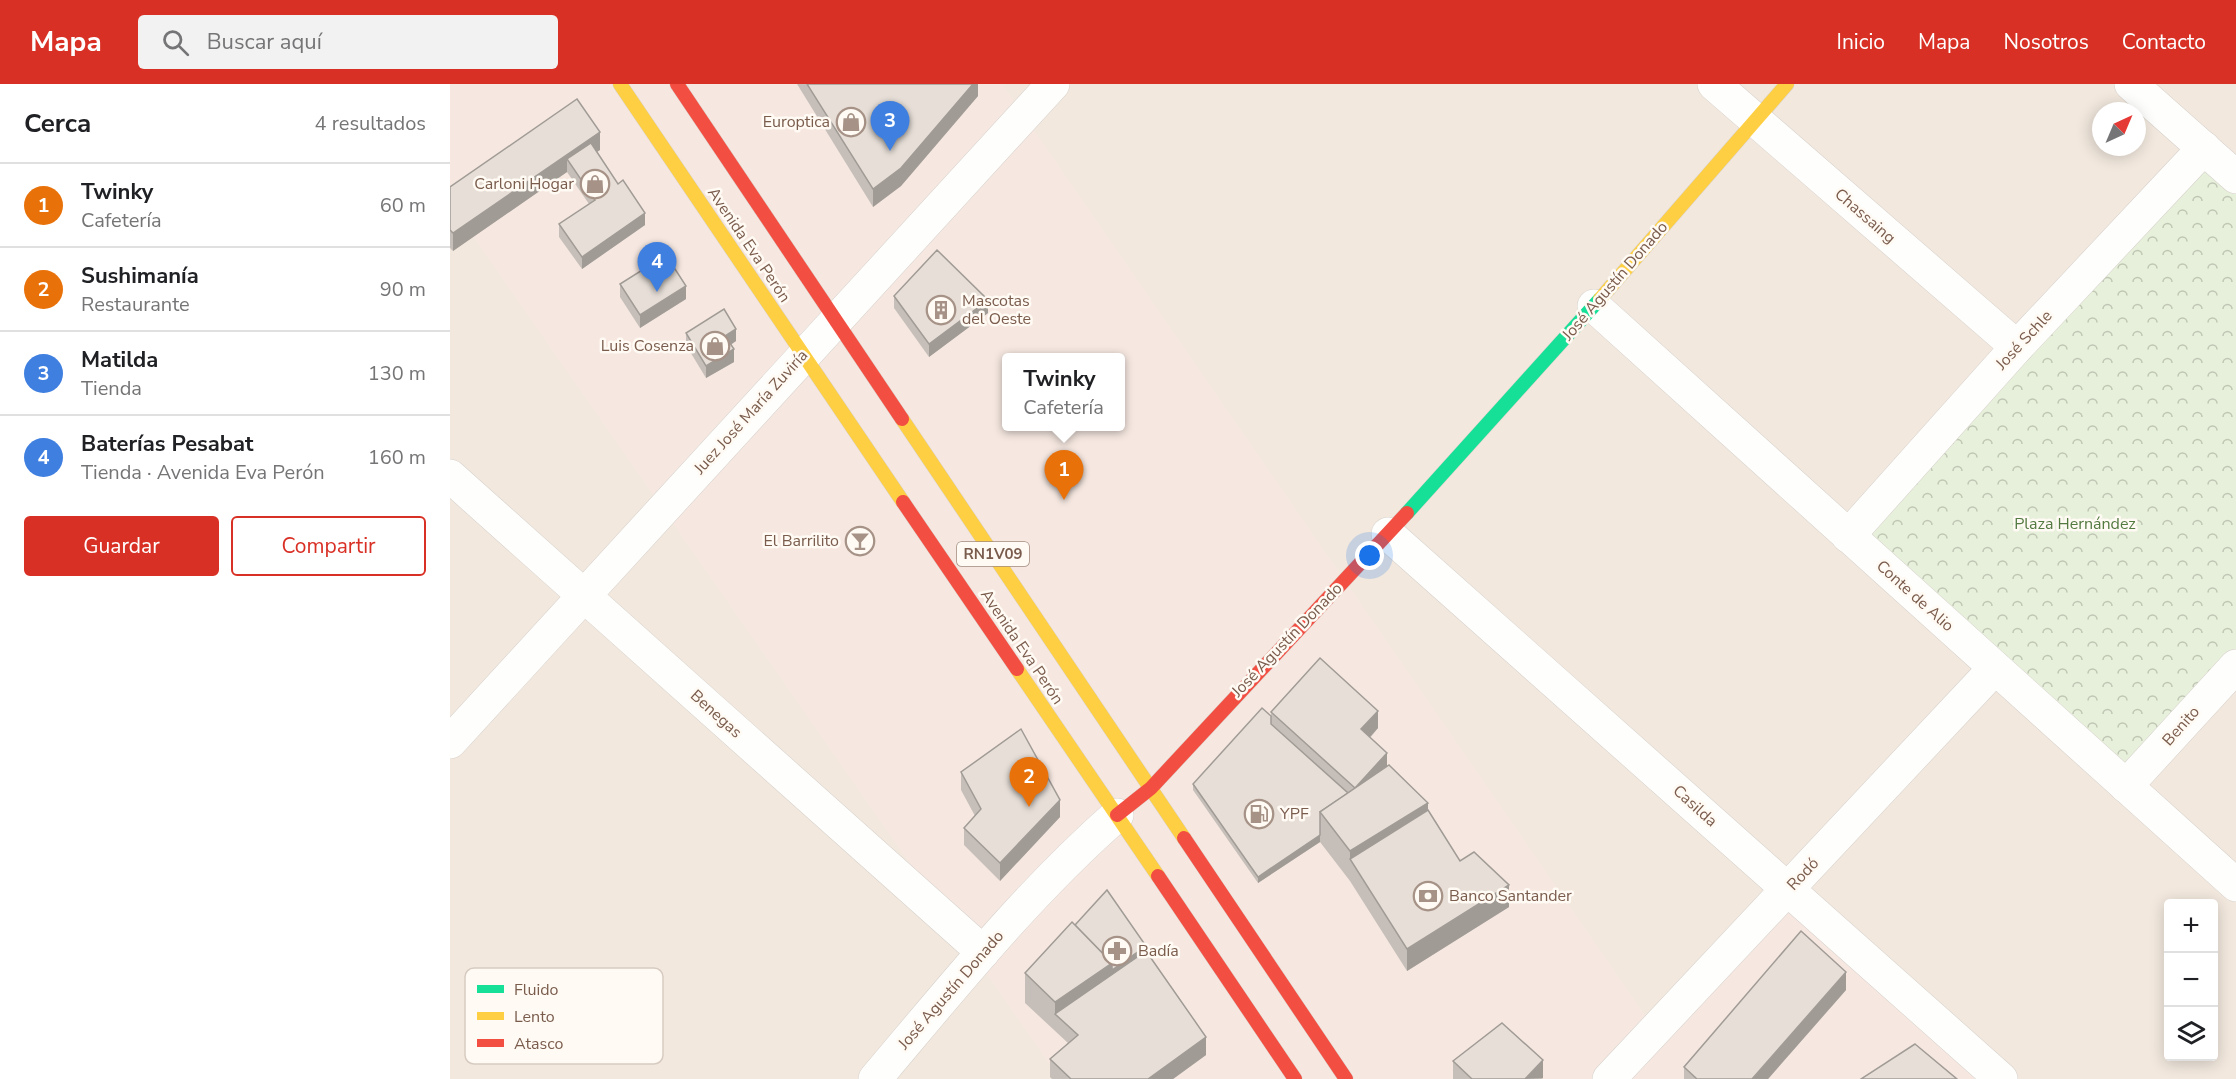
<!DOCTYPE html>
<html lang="es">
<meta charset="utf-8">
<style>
:root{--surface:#fff;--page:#f2f2f2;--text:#202124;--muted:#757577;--line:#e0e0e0;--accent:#d93025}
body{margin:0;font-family:"Nunito Sans",sans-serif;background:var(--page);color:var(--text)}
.controls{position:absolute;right:18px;bottom:18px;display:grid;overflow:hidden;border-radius:6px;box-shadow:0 3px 15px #0003}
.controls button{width:54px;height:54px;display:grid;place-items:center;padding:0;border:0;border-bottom:2px solid var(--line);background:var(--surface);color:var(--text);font:30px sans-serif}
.compass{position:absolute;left:1642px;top:18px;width:54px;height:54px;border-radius:50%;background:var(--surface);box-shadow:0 3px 15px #0003;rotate:44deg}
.you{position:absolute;left:920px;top:472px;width:21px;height:21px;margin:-15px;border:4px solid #fff;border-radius:50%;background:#1a73e8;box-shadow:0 0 0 9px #1a73e833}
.badge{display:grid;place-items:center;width:39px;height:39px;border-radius:50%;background:var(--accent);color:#fff;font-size:20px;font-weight:700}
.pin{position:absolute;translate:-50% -50px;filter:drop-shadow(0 2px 3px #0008)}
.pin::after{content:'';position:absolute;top:32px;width:21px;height:18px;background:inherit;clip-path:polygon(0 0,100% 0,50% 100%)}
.popup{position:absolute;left:552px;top:269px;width:123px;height:78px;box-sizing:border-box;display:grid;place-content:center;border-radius:6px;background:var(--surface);filter:drop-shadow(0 2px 4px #0005);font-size:20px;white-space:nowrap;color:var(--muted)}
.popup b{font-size:22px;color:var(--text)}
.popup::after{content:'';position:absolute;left:50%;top:100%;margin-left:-12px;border:12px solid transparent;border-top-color:var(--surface)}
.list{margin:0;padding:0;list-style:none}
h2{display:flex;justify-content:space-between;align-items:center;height:78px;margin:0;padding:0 24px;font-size:26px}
h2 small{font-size:20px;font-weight:400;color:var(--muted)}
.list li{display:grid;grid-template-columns:39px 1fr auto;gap:18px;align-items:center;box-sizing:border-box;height:84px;padding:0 24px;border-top:2px solid var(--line)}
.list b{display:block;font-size:22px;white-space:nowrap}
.list p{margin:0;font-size:20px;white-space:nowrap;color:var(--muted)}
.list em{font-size:20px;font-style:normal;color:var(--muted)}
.actions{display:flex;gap:12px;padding:18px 24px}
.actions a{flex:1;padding:14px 0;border:2px solid var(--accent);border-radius:6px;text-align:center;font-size:21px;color:var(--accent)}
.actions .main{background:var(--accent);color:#fff}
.icon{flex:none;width:33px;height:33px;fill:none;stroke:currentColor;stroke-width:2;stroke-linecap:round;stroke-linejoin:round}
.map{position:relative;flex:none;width:1786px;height:995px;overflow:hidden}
header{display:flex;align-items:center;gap:36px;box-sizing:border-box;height:84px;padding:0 30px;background:var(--accent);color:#fff}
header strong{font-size:28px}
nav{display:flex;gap:33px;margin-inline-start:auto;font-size:21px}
.search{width:420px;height:54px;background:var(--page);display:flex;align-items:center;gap:15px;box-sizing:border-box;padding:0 21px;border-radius:6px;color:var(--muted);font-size:22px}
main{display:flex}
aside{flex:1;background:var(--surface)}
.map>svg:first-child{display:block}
.residential{fill:#f2e8de;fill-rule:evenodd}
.commercial{fill:#f6e8e1;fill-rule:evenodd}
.park{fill:url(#park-crowns)}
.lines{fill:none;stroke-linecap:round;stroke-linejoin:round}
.street-casing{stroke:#d7d1cb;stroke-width:34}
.fast-casing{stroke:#d9d2cb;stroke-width:15}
.slow-casing{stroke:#d9d2cb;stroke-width:15}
.jam-casing{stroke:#d9d2cb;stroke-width:15}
.street{stroke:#fefefd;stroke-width:33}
.fast{stroke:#16e098;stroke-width:14}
.slow{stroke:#ffcf43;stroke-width:14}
.jam{stroke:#f24e42;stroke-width:14}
.wall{fill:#c6bfb9}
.shaded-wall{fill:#a19b96}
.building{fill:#e6ded7;stroke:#a19b96;stroke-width:1.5}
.labels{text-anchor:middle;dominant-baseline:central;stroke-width:5;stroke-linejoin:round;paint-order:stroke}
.shield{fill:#fffaf3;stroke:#a28b7f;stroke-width:1.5}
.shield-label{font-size:15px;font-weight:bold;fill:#7a5c4d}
.poi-label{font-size:16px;fill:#7a5c4d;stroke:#fffaf3;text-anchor:end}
.street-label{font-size:16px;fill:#7a5c4d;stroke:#fffaf3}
.park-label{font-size:16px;fill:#537a41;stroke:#fffaf3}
.key{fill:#fffaf3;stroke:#d7cbc1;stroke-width:1.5}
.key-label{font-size:16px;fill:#7a5c4d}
</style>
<header>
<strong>Mapa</strong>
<div class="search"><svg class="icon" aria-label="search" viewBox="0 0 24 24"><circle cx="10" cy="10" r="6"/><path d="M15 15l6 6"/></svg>Buscar aquí</div>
<nav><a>Inicio</a><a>Mapa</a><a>Nosotros</a><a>Contacto</a></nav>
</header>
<main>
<aside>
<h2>Cerca<small>4 resultados</small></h2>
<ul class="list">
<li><span class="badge" style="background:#e8710a">1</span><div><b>Twinky</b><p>Cafetería</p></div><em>60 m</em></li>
<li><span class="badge" style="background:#e8710a">2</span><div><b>Sushimanía</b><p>Restaurante</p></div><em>90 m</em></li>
<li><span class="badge" style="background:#3f7fe0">3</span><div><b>Matilda</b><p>Tienda</p></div><em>130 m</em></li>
<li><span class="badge" style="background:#3f7fe0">4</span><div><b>Baterías Pesabat</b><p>Tienda · Avenida Eva Perón</p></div><em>160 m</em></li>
</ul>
<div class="actions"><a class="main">Guardar</a><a>Compartir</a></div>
</aside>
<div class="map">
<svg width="1786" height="995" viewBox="0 0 1786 995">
<defs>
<pattern id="park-crowns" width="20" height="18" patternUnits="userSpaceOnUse" patternTransform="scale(1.5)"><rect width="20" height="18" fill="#e7f0db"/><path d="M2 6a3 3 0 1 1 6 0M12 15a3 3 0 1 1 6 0" fill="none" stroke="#c0c6b4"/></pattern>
</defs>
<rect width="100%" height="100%" fill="#f9f5f0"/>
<path class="residential" d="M0,0H1786V995H0ZM1651,27H1687V63H1651ZM557,274H671V342H557ZM1718,820H1764V972H1718Z"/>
<path class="commercial" d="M0,0H552L1205,946L1339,806L1551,995H610L0,119ZM557,274H671V342H557Z"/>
<polygon class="park" points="1754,64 1786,93 1786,582 1676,702 1398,452"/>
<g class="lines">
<g class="street-casing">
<g id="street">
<polyline points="1264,0 1567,263"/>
<polyline points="1681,0 1786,93"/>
<polyline points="1144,222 1786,801"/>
<polyline points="0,392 533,868"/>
<polyline points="938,450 1551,995"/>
<polyline points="1398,452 1567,263 1754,64"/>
<polyline points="0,658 603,0"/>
<polyline points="1676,702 1786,582"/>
<path d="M425,995C502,904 577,810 667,731"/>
<polyline points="1159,995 1545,584"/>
</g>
</g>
<g class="fast-casing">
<polyline id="fast" points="957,429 1150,215"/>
</g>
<g class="slow-casing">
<g id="slow">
<polyline points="170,0 453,418"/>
<polyline points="1150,215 1337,0"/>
<polyline points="452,335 734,754"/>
<polyline points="567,585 708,792"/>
</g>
</g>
<g class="jam-casing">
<g id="jam">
<polyline points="227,0 452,335"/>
<polyline points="453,418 567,585"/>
<polyline points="667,731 701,704 957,429"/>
<polyline points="734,754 896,995"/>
<polyline points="708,792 845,995"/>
</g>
</g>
<use href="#street" class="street"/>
<use href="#fast" class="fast"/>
<use href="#slow" class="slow"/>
<use href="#jam" class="jam"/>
</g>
<g class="wall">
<polygon points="347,0 528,0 528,12 451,102 423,123"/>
<polygon points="150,66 146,68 195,141 132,185 109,153 109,140 139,120 117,88 3,167 0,164 0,103"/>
<polygon points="170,200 236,215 190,244 170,213"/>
<polygon points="444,212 538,229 479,273 444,224"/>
<polygon points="236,249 286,257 281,261 284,278 256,294 236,261"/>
<polygon points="821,628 928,644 920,654 937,683 978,727 1010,777 1059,823 957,887 900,797 870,758 808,799 743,706 743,700 821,632"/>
<polygon points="511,688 610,733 550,797 514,761 514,744 525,732 511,706"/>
<polygon points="625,841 696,867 756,971 723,995 602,995 600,993 600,975 618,959 575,919 575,889"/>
<polygon points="1396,906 1318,995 1234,995 1234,983"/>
<polygon points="1003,977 1093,994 1092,995 1003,995"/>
</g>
<g class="shaded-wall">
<polygon points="523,0 528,0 528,12 451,102 423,123 423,105"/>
<polygon points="150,48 150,66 123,84 117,75 117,88 3,167 3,149"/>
<polygon points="195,129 195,141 132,185 132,173"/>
<polygon points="236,202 236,215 190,244 190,231"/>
<polygon points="538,216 538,229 479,273 479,260"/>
<polygon points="286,245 286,257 275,264 275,252"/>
<polygon points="284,265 284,278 256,294 256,282"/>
<polygon points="928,627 928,644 911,663 911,645"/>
<polygon points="937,669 937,687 905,704"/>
<polygon points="610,716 610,733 550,797 550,779"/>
<polygon points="978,719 978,749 900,775 900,767"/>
<polygon points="870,751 870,758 808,799 808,793"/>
<polygon points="1059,801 1059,823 957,887 957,865"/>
<polygon points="696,862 696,885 605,930 605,918 662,879"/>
<polygon points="1396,888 1396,906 1318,995 1302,995"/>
<polygon points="756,953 756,971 723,995 698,995"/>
<polygon points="1093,976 1093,994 1075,995"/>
</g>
<g class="building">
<polygon points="357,0 523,0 451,84 423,105"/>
<polygon points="127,15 150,48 3,149 0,146 0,103"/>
<polygon points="141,59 168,100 173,96 195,129 132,173 109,140 145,116 117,75"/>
<polygon points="487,166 538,216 479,260 444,212"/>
<polygon points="216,171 236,202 190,231 170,200"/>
<polygon points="274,225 286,245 275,252 284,265 256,282 236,249"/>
<polygon points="870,574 928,627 911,645 937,669 905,704 821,628"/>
<polygon points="812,624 821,632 821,640 898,709 870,728 870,751 808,793 743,700"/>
<polygon points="571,645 610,716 550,779 514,744 531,725 511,688"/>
<polygon points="939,681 978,719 900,767 870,728"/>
<polygon points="978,726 1010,777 1024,768 1059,801 957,865 900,775"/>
<polygon points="657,806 696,862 662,886 662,879 625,841"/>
<polygon points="622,838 662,879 605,918 575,889"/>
<polygon points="1351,847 1396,888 1302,995 1247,995 1234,983"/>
<polygon points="696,867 756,953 698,995 621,995 600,975 628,951 605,930"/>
<polygon points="1052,939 1093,976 1075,995 1022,995 1003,977"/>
<polygon points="1465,960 1507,995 1411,995"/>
</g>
<defs>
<g id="shop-ring" transform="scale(1.5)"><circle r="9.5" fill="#fffaf3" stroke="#a69286" stroke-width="1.5"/><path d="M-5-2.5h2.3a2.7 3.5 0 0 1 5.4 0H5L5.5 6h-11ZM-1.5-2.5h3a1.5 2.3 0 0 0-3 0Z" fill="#a69286"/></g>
<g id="building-ring" transform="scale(1.5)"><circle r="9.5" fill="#fffaf3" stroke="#a69286" stroke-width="1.5"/><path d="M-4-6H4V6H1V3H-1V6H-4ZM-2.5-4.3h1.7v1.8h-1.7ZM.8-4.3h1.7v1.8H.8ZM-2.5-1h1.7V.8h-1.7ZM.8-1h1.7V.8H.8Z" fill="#a69286"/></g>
<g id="bar-ring" transform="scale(1.5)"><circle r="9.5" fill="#fffaf3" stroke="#a69286" stroke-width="1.5"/><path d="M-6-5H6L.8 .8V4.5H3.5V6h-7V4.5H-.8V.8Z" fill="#a69286"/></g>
<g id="fuel-ring" transform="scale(1.5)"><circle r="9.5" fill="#fffaf3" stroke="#a69286" stroke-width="1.5"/><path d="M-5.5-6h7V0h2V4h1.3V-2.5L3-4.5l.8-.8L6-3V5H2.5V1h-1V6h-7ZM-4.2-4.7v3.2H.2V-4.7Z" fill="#a69286"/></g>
<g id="bank-ring" transform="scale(1.5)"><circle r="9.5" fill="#fffaf3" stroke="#a69286" stroke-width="1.5"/><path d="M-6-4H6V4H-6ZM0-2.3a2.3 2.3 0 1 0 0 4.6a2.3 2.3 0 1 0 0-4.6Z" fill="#a69286"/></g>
<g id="pharmacy-ring" transform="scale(1.5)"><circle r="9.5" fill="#fffaf3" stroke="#a69286" stroke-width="1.5"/><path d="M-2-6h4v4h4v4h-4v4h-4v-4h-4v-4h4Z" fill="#a69286"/></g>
</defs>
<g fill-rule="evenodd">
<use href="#shop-ring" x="401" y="38"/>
<use href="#shop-ring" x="145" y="100"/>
<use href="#building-ring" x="491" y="226"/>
<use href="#shop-ring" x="265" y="262"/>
<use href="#bar-ring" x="410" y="457"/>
<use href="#fuel-ring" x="809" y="730"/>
<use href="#bank-ring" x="978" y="812"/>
<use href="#pharmacy-ring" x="667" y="867"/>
</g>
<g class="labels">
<rect class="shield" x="507" y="458" width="72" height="24" rx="4.5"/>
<g class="shield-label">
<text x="543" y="470">RN1V09</text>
</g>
<g class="poi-label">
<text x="380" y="38">Europtica</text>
<text x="124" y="100">Carloni Hogar</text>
<text x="512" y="217" text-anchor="start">Mascotas<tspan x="512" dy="18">del Oeste</tspan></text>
<text x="244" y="262">Luis Cosenza</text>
<text x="389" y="457">El Barrilito</text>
<text x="830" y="730" text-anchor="start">YPF</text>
<text x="999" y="812" text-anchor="start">Banco Santander</text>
<text x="688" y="867" text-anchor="start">Badía</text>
</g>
<g class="street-label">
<text transform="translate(1415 132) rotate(41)">Chassaing</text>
<text transform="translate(299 161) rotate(56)">Avenida Eva Perón</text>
<text transform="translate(1165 197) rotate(-49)">José Agustín Donado</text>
<text transform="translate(1574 256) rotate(-47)">José Schle</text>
<text transform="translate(301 328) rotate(-48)">Juez José María Zuviría</text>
<text transform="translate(1465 512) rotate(42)">Conte de Alio</text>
<text transform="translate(837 556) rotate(-46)">José Agustín Donado</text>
<text transform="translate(572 563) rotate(56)">Avenida Eva Perón</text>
<text transform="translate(266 630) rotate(42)">Benegas</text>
<text transform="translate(1731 642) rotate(-48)">Benito</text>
<text transform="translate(1245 722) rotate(42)">Casilda</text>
<text transform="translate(1353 790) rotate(-47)">Rodó</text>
<text transform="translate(501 906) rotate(-49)">José Agustín Donado</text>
</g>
<g class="park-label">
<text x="1625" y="440">Plaza Hernández</text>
</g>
</g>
<rect x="15" y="884" width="198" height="96" rx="9" class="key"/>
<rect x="27" y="901" width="27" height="8" fill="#16e098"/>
<rect x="27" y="928" width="27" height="8" fill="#ffcf43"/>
<rect x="27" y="955" width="27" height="8" fill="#f24e42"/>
<g class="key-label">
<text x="64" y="911">Fluido</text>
<text x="64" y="938">Lento</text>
<text x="64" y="965">Atasco</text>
</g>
</svg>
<div class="controls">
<button>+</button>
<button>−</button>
<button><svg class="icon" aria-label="layers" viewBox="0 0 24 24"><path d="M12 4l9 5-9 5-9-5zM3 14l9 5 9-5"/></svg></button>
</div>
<svg class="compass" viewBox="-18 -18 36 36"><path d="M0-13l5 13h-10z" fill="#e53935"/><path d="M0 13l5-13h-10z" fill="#757577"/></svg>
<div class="you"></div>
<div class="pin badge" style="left:614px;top:416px;background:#e8710a">1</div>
<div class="popup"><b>Twinky</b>Cafetería</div>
<div class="pin badge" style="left:579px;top:723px;background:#e8710a">2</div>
<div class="pin badge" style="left:440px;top:67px;background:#3f7fe0">3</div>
<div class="pin badge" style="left:207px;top:208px;background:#3f7fe0">4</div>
</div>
</main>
